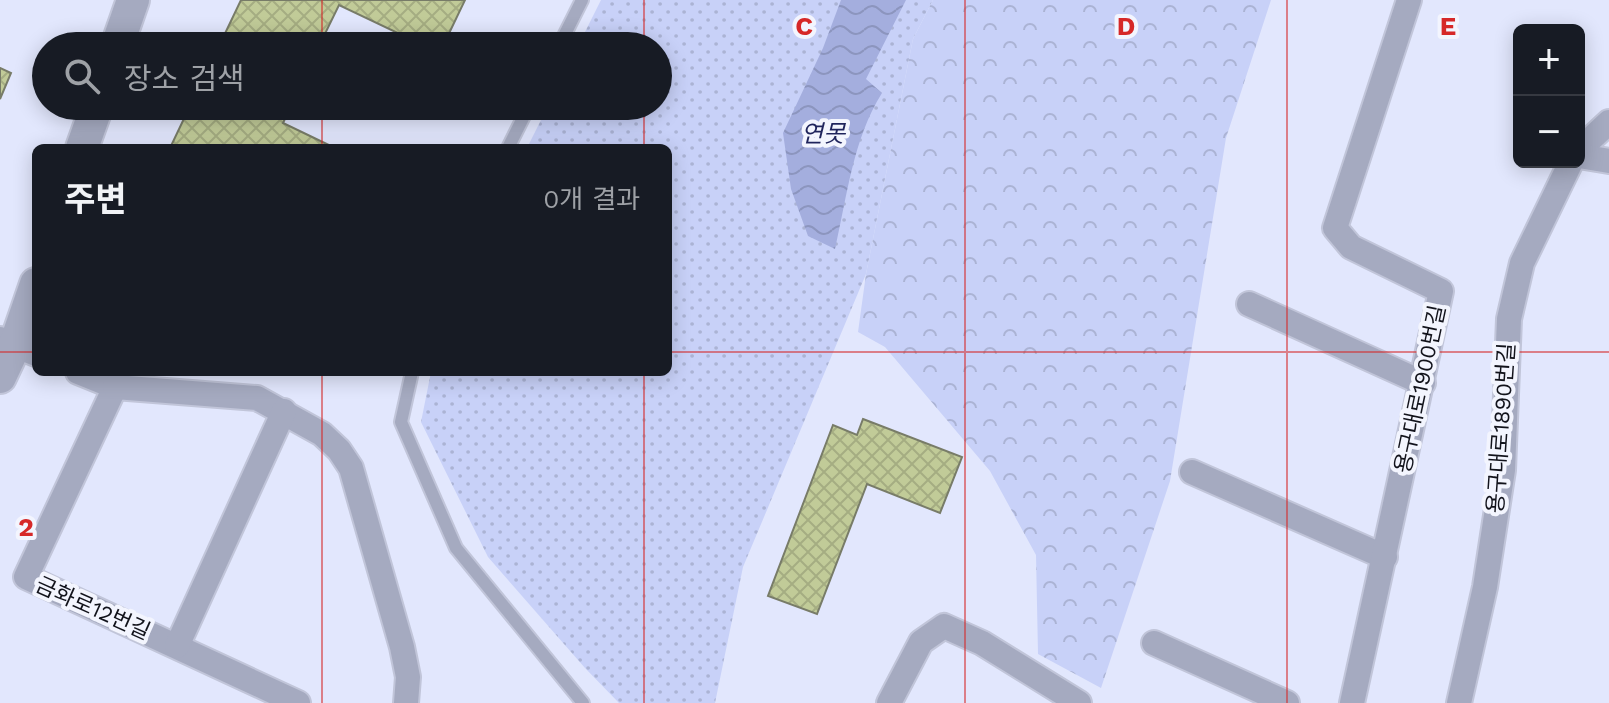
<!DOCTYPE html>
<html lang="ko">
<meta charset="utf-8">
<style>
:root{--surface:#171b24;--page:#20242c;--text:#f1f3f6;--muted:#9ea1a6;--line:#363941}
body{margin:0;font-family:"Work Sans","Noto Sans KR",sans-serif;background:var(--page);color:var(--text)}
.controls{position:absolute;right:24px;top:24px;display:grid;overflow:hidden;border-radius:12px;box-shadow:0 4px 20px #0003}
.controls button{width:72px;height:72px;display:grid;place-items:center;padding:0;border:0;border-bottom:2px solid var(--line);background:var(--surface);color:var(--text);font:40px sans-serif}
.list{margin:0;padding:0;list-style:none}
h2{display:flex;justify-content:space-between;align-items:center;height:104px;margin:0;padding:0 32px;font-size:34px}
h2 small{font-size:26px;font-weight:400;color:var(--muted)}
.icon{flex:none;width:44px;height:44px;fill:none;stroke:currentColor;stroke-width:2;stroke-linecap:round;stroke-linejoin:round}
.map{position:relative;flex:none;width:1609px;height:703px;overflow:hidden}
.search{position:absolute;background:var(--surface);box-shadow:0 4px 20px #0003;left:32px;top:32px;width:640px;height:88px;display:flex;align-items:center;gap:20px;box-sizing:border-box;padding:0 28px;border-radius:44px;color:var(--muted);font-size:30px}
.panel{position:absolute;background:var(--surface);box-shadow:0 4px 20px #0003;left:32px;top:144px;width:640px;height:232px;border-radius:12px}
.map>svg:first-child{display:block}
.grass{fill:url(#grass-dots)}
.forest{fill:url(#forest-crowns)}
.water{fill:url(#water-waves)}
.building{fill:url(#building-cross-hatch);stroke:#787c68;stroke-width:2}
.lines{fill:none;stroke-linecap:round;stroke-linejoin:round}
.service-casing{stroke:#c1c5d9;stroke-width:16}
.minor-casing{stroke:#c1c5d9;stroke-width:28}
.tertiary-casing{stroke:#c1c5d9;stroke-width:36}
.service{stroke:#a5aac0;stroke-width:12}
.minor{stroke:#a5aac0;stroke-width:24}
.tertiary{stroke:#a5aac0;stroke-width:32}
.grid{fill:none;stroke:#d62828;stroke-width:2;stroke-opacity:0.55}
.labels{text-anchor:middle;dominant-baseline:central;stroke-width:8;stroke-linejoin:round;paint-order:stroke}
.street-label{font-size:22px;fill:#12131b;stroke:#f3f5fe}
.water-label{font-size:24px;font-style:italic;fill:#1f245c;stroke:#f3f5fe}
.grid-label{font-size:26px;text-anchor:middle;font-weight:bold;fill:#d62828;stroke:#f3f5fe;stroke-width:8;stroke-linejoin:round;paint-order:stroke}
</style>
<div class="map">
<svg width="1609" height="703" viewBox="0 0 1609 703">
<defs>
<pattern id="grass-dots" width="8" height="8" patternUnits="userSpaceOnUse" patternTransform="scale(2)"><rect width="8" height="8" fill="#c8d1f8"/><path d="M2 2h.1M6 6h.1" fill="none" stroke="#abb3d4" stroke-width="1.8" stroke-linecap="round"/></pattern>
<pattern id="forest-crowns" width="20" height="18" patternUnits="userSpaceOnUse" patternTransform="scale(2)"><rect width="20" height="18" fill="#c8d1f8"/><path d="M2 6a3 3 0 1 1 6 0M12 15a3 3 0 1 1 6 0" fill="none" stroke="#abb3d4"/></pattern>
<pattern id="water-waves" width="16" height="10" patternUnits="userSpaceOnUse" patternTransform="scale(2)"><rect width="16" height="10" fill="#a4aede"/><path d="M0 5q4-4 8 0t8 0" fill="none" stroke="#8c95be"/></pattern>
<pattern id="building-cross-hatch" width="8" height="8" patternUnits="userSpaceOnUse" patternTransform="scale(2)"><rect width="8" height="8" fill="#c1cb98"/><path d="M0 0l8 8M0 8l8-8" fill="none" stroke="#a5ad82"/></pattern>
</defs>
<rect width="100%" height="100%" fill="#e2e7fd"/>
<polygon class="grass" points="601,0 933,0 913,39 866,274 743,567 715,703 619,703 585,668 488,557 421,422 431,372 668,372 668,148 527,148 548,106 658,106 658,46 578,46"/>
<polygon class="forest" points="933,0 1271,0 1226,138 1170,481 1101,688 1038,654 1036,555 990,471 885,347 858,332 866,274 913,39"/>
<path class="water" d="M841,0H906L866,79L882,93C853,139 847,197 835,249L808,236L791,189L783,133L823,48Z"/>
<g class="building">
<polygon points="241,0 465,0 443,46 425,46 339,5 319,46 219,46"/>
<polygon points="0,68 11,73 0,99"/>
<polygon points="190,106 291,106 283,123 335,148 170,148"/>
<polygon points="863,419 962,457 940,513 867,484 817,614 768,596 833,425 857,435"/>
</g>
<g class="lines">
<g class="service-casing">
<g id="service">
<polyline points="559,46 582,0"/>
<polyline points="508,148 529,106"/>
<polyline points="412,372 401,422 456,548 583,703"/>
</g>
</g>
<g class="minor-casing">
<g id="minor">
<polyline points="1579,150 1609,122"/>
<polyline points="1579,156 1609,161"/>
<polyline points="1249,304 1423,383"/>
<polyline points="0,339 36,354"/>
<polyline points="78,372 115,387 26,577 298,703"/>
<polyline points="115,387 257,398 322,434 339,450 351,468 402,647 408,677 406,703"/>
<polyline points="1192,472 1385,557"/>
<polyline points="1154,643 1287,703"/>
<polyline points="177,646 284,411"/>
<polyline points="889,703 921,642 944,626 982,643 1079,703"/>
<polyline points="1352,703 1441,291 1351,247 1335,228 1409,0"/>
<polyline points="1459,703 1485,587 1503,470 1509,319 1522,263 1571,162"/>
</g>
</g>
<g class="tertiary-casing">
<g id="tertiary">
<polyline points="117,46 133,0"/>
<polyline points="82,148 97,106"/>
<polyline points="0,377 15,345 36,284"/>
</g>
</g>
<use href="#service" class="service"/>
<use href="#minor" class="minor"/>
<use href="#tertiary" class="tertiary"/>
</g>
<path class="grid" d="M322,0V46M644,0V46M965,0V703M1287,0V703M322,106V148M644,106V148M0,352H36M668,352H1609M322,372V703M644,372V703"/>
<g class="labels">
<g class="street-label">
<text transform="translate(1420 389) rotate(-78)">용구대로1900번길</text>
<text transform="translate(1501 428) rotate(-86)">용구대로1890번길</text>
<text transform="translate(93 608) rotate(24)">금화로12번길</text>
</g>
<g class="water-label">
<text x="823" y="134">연못</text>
</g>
</g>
<g class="grid-label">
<text x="804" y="35">C</text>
<text x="1126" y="35">D</text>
<text x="1448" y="35">E</text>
<text x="26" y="536">2</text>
</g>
</svg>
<div class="controls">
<button>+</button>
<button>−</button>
</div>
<div class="search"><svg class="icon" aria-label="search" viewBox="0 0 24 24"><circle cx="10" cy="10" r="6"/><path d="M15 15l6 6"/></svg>장소 검색</div>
<section class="panel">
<h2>주변<small>0개 결과</small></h2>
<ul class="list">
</ul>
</section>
</div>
